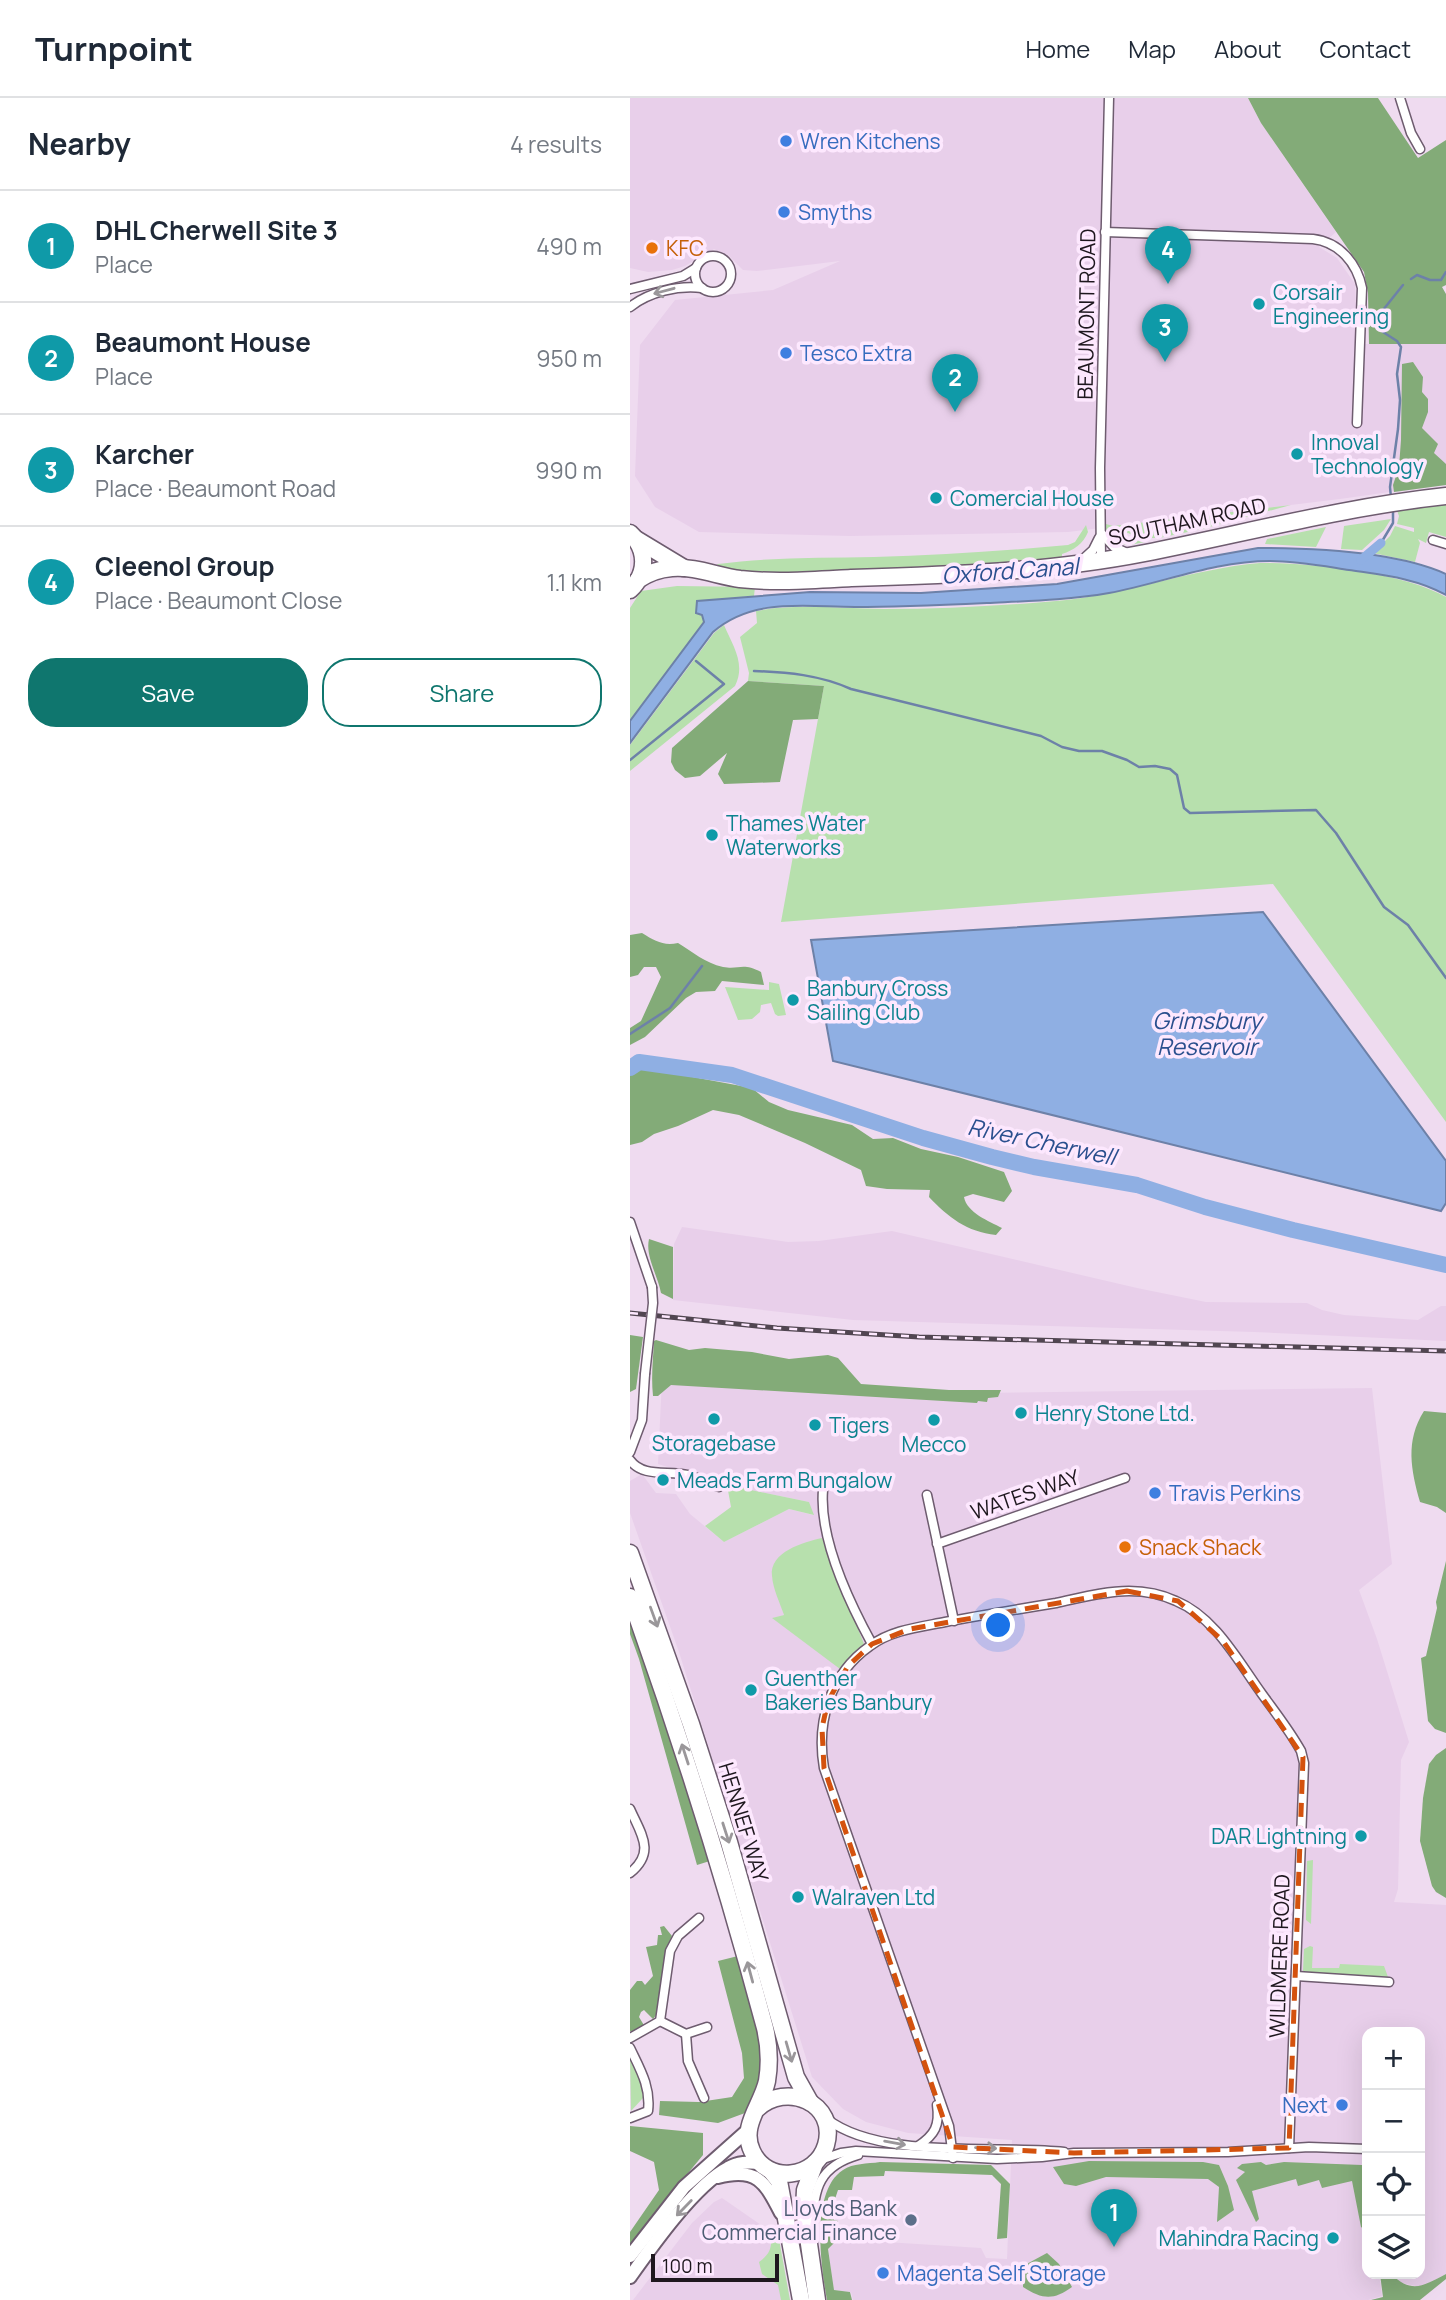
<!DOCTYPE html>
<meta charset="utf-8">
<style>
:root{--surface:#fff;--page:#f6f6f7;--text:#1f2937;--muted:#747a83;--line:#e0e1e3;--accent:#0f766e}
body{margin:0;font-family:Manrope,sans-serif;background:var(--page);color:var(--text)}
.controls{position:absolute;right:21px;bottom:21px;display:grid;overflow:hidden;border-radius:14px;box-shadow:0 7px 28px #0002}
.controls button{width:63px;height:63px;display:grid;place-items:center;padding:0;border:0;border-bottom:2px solid var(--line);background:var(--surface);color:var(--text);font:35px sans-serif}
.scale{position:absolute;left:21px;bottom:18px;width:128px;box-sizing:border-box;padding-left:7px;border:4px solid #1e171e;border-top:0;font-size:19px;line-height:24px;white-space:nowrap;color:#1e171e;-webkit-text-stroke:5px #fde8fe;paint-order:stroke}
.you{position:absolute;left:369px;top:1528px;width:24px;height:24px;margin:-18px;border:5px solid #fff;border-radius:50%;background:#1a73e8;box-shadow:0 0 0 10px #1a73e833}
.badge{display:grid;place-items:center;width:46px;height:46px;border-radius:50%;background:var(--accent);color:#fff;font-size:23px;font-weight:700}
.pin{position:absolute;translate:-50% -58px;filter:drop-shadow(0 2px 4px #0008)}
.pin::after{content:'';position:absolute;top:37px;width:24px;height:21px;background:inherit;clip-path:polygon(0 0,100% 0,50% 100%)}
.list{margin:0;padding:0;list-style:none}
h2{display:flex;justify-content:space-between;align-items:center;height:91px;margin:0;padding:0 28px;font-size:30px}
h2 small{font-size:23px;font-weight:400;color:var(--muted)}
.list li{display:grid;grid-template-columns:46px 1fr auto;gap:21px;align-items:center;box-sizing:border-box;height:112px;padding:0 28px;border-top:2px solid var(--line)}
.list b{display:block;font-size:26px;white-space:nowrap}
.list p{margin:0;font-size:23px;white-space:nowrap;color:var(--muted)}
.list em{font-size:23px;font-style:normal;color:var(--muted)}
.actions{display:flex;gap:14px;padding:21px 28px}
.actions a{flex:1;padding:16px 0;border:2px solid var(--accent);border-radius:28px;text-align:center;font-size:24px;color:var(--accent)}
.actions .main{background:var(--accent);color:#fff}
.icon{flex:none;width:38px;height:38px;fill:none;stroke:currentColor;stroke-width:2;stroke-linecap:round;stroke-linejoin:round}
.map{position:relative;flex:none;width:816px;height:2202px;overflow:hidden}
header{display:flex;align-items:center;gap:42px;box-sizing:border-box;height:98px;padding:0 35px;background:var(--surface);border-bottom:2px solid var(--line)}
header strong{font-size:33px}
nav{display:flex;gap:38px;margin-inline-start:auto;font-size:24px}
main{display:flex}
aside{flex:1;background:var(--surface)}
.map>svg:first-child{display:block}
.built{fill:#e8cfea;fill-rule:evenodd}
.green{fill:#b7e0ad}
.forest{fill:#83ab78}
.water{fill:#8fafe3;stroke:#6d81a8;stroke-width:2}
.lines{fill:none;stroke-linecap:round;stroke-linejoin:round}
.stream{stroke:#6d81a8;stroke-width:2.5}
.canal{stroke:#8fafe3;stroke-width:9}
.river{stroke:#8fafe3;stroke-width:16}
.street-casing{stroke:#6e5c6f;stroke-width:11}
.secondary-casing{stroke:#6e5c6f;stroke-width:16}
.highway-casing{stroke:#6e5c6f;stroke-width:19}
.street{stroke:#fff;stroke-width:8}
.secondary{stroke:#fff;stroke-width:12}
.highway{stroke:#fff;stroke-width:16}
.rail-casing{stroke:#514651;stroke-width:5}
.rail{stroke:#fde8fe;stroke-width:2.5;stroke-dasharray:8;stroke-linecap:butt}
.street-bridge-casing{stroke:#6e5c6f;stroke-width:11;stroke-linecap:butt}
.street-bridge{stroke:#fff;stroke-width:8}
.oneway{stroke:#9a979a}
.marked{fill:none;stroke:#d4520e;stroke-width:5;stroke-dasharray:14 9;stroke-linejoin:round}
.shop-dot{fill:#3f7fe0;stroke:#fde8fe;stroke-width:2.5}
.food-dot{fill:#e8710a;stroke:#fde8fe;stroke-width:2.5}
.culture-dot{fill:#0f9aa8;stroke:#fde8fe;stroke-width:2.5}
.service-dot{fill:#5c6f8a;stroke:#fde8fe;stroke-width:2.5}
.labels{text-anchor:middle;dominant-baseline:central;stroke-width:7;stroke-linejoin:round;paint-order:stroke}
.shop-label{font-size:21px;fill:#366cbe;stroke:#fde8fe;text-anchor:start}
.food-label{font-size:21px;fill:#c56008;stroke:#fde8fe;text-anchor:start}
.culture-label{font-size:21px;fill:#0d838f;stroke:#fde8fe;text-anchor:start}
.street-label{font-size:21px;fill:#1e171e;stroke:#fde8fe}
.service-label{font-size:21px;fill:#4e5e75;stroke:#fde8fe;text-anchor:end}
.water-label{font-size:23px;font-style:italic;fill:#2a4f8e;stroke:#fde8fe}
</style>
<header>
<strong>Turnpoint</strong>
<nav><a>Home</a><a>Map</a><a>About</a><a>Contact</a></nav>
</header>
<main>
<aside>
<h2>Nearby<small>4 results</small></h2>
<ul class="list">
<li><span class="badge" style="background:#0f9aa8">1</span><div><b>DHL Cherwell Site 3</b><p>Place</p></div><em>490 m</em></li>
<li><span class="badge" style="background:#0f9aa8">2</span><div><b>Beaumont House</b><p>Place</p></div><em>950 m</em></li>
<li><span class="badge" style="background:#0f9aa8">3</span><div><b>Karcher</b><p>Place · Beaumont Road</p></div><em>990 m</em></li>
<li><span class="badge" style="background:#0f9aa8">4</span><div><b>Cleenol Group</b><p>Place · Beaumont Close</p></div><em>1.1 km</em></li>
</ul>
<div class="actions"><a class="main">Save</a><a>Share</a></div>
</aside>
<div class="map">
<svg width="816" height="2202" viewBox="0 0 816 2202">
<rect width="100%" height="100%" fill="#efdbf0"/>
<g class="built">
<polygon points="0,0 618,0 631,25 706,134 689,149 707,160 725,186 728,246 816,246 816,386 710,401 438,434 220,438 69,434 25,409 5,378 10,247 45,202 143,192 210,163 127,173 113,172 98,157 84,151 55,168 42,172 18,174 0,170"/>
<polygon points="52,1129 158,1144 189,1143 262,1133 507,1190 576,1204 677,1205 692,1212 714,1217 788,1222 811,1208 816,1208 816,1243 624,1234 223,1222 43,1202 44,1146"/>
<path d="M32,1280L351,1295L742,1290L762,1466L729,1492L747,1541L779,1644L771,1662L768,1791L764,1804L816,1807V2176L791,2189L772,2185L762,2176H790V1934H737V2060L732,2067L737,2090V2176H749L752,2198L738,2202H223L221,2194L204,2192L198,2151L208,2141L351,2150L356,2160L377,2161L382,2042L278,2035L236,2024L213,2011L182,1979L49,1554L0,1415V1383L12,1376L26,1395L46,1396L60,1416L94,1444L159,1411L183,1417L179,1404L97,1387L28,1366ZM192,1441L210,1570L143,1520L154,1517L142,1478L154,1455L168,1448Z"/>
<polygon points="92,2100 147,2138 160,2202 3,2202 62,2125 84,2104"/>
</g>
<g class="green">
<polygon points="816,406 816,439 799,434 796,445 788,441 790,445 785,464 743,455 760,438 765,428 784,434 784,430 767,426 769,418 766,410"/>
<polygon points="661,407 572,431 529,440 509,440 487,430 501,441 515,444 500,447 491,446 490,441 479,437 475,430 476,426 483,428"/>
<polygon points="761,421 754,432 732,452 711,451 714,428"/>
<path d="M456,427L458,434C453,446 444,452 432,456V459L312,471L121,476L84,469L88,466C140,459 192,460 244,459C309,457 374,453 438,447L445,444Z"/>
<polygon points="696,429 686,449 635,446 637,441"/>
<path d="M630,465C679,464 775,475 816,499V1024L643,786L151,824L194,588L118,583L119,575L110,539L127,525L126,513C168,505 212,511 254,511C311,511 369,508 426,503C495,497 561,471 630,465Z"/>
<polygon points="47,488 125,489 124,498 67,503 74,524 0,623 0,510 11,493"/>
<path d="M94,527C103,548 116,566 105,588L0,673V647L84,535Z"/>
<polygon points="139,884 149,886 156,917 148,918 145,916 141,905 131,907 130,914 122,921 108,922 95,889 139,892"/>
<polygon points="97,1387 179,1404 184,1417 159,1411 94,1444 75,1428 101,1409"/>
<path d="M192,1440L234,1546L210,1571L142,1520L154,1517C150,1505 143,1491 142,1478C139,1454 174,1444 192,1440Z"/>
<polygon points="683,1762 681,1826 676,1822 677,1763"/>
<polygon points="680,1848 683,1849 682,1870 709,1870 710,1866 754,1868 758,1879 676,1876 673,1873 674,1851"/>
<polygon points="0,1957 12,1983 13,2000 1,2013"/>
<path d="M141,2137L147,2138L149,2141L160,2202H151L148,2187L132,2176L129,2164C140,2156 142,2150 141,2137Z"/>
</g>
<g class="forest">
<polygon points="618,0 748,0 788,60 816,42 816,187 812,189 816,196 816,246 739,246 738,195 734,174 631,25"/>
<polygon points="783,264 793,279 792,294 798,301 798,314 792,330 808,346 804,355 816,366 816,387 764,394 763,387 769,369 771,342 772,266"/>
<polygon points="118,583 194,588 188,621 163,622 150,684 94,686 88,676 97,655 70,678 55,680 45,672 41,664 42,650"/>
<path d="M12,835C25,843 33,848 48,845C63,854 75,865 93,869C110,872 112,864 131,874L134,887L92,883L85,893L66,894L56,900L15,939L0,947V930L11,923L31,879L26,869H14L8,877L0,879V837Z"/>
<path d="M9,969L122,990L139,1004L158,1012L222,1027L243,1041L263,1040L291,1051L328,1059L374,1074L382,1093L374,1104L343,1096L334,1099C337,1115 359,1123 372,1130L366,1137C337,1134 318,1119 299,1099L300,1092L257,1091L236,1088L231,1072L175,1045L109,1017L83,1012L48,1028L24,1036L12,1044L0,1047V976Z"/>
<path d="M19,1141L43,1149V1201L31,1195C28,1178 15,1158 19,1141Z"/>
<polygon points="0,1237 13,1239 6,1291 0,1294"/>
<path d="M26,1242L59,1252L75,1250L122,1254L159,1261L198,1257L208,1260L231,1286L319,1292H371L368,1299L358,1300L357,1304L348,1303L347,1305L41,1287L28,1298H23C21,1279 23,1262 24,1243Z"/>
<path d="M794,1313L816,1315V1415L807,1409L790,1404C781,1372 775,1343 794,1313Z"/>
<polygon points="816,1463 816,1638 816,1635 805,1631 798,1623 791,1560 796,1558 807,1510 806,1504"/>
<polygon points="0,1516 83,1762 67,1767 9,1561 0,1536"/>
<polygon points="816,1650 816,1800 806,1794 802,1788 790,1743 793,1700 799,1666 806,1657"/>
<polygon points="34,1828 42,1838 35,1854 27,1916 23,1921 14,1912 11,1914 9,1919 15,1929 5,1936 0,1933 0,1892 7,1883 12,1883 15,1887 23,1878 16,1849 27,1847 28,1837 32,1837 30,1829"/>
<polygon points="112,1857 134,1966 128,1992 115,2015 88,2025 29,2017 30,2003 69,2004 102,1999 114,1980 112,1955 88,1863"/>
<polygon points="0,2028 73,2035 73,2057 39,2098 0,2154 0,2134 29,2092 24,2064 0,2053"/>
<polygon points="459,2063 573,2064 589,2067 598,2088 604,2112 587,2124 589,2089 578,2081 476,2079 446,2088 434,2086 423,2069"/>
<path d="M250,2064L361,2067L380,2086L377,2140L367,2141L371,2086L362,2077L255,2073L254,2078L224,2079L222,2092H208L204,2104V2122L208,2123V2141L198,2151L204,2192L220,2194L222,2202H197C191,2169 180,2093 213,2072C223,2065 237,2066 250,2064Z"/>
<polygon points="631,2064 636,2067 654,2064 732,2067 737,2096 737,2133 731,2129 722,2083 692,2090 689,2082 668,2088 666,2081 622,2093 629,2121 626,2124 606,2082 615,2074 607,2070 612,2066"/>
<path d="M417,2155L429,2166L442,2189C424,2202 413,2202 393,2189V2168Z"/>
<path d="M750,2176H761C782,2196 793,2188 816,2176V2181L790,2202H741L753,2199Z"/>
</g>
<g class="water">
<path d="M628,450C684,450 765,453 816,476V497C786,480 752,477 719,472C693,468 667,463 640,463C584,463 533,485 479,495C439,502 398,503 357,505C313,507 269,509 225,509C175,509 123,499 83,534L0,645V623L74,524L72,517L66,515L67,503L180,494L291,495L427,486Z"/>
<polygon points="633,814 816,1063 816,1105 811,1113 203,963 181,842"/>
</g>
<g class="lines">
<g class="stream">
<polyline points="781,181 787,177 800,182 811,182 816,174"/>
<polyline points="761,400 760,389 768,331 770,302 767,276 771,249 767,243 753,234 747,224 749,217 773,187"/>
<polyline points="751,445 763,425 763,410"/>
<path d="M124,573C157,574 190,577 221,591L411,638L432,649L449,653H472L497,662L509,669L525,668L540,671L547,677L554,710L560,715L686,712L706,735L754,809L778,827L816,880"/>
<polyline points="0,662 94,586 66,563"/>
<polyline points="0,936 40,910 72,868"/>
</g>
<polyline class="canal" points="731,462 751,445"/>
<polyline class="river" points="0,970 9,964 102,977 293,1040 362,1059 404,1069 507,1087 575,1109 663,1132 816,1167"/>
<g class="street-casing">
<g id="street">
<polyline points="770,0 781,35 790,51"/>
<path d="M475,134L683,141C709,144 727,165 732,190L727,325"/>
<circle cx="83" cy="176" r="18"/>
<polyline points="0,191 53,178 66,170"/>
<path d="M0,209C19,194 48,187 72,190"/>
<polyline points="472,436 484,449 497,455"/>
<polyline points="803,442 816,446"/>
<polyline points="452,462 463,452 469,440"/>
<polyline points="471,462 470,370 479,0"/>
<polyline points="0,1124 22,1189"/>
<polyline points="0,1354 12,1322 15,1276"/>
<path d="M0,1362C13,1380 38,1372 58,1377C68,1380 79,1385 89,1389"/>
<path d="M193,1392C189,1440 219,1504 242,1546"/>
<polyline points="297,1397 324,1523"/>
<polyline points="307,1446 495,1380"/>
<path d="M0,1711C11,1736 26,1754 0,1775"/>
<polyline points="666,1878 759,1884"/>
<polyline points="30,1923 56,1936 77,1929"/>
<polyline points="56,1936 58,1963 74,2000"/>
<polyline points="0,1940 30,1923 40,1853 48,1838 69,1820"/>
<path d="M0,1950C10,1971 21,1989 18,2013L0,2020"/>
<path d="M197,2021C250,2062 367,2047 434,2054"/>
<path d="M288,2048C305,2037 310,2027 307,2007"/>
<path d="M323,2060L319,2028L194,1670C186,1624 200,1576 240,1548C261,1532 290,1529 315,1524C352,1517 389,1511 426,1505C450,1500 475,1493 499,1493C516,1493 531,1496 546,1503C585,1519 608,1563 632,1596C645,1614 660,1633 671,1653L674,1665L659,2050"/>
<polyline points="190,2062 211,2055 226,2053 367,2061 412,2059 444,2055 598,2054 679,2049 737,2051"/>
<path d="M183,2127C183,2090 190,2068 228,2057"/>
</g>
</g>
<g class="secondary-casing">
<g id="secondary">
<path d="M88,2079C127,2069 135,2084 151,2115"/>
<polyline points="0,2158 54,2089 118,2032"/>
<path d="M0,2179C22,2148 65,2087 98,2070C108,2064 118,2064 130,2065"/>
</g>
</g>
<g class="highway-casing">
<g id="highway">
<path d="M0,435C17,451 18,475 0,492"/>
<polyline points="6,441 54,470"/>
<path d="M8,482C18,475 29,471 42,470C64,468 88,478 110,481C146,485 184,482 221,480C319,477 418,474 515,455C616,435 714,409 816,398"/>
<polyline points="0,1455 61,1626 99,1744 166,1979 180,2004"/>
<path d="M0,1499C51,1641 96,1784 135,1930C139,1947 140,1965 137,1983C132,2007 110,2028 122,2053C137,2087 186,2081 196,2047C208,2005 156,1983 127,2011"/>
<polyline points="185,2065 175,2092 174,2111 187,2202"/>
<polyline points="141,2073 149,2083 171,2202"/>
</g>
</g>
<use href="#street" class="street"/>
<use href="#secondary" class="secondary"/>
<use href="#highway" class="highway"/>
<g class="rail-casing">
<polyline id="rail" points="0,1215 147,1230 289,1239 816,1253"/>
</g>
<use href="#rail" class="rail"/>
<g class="street-bridge-casing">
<polyline id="street-bridge" points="15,1276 23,1205 22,1189"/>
</g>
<use href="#street-bridge" class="street-bridge"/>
</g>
<defs><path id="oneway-shaft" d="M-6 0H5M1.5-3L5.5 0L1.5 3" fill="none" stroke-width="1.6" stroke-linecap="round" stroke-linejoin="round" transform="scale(1.75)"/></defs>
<g class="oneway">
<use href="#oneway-shaft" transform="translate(34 193) rotate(165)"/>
<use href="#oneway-shaft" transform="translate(24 1519) rotate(70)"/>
<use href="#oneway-shaft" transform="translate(55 1656) rotate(-108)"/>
<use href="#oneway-shaft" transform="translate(96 1735) rotate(72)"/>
<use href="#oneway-shaft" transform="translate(120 1874) rotate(-105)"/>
<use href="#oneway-shaft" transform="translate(159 1954) rotate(74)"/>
<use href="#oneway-shaft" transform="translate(265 2045) rotate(10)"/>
<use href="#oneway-shaft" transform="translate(356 2050) rotate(2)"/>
<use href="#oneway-shaft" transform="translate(54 2110) rotate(134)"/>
</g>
<path class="marked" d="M497,1493L548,1503L593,1543L673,1659L659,2050L444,2055L323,2049L194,1670L192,1630L198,1603L218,1568L242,1546L280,1531Z"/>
<g class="shop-dot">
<circle cx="156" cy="43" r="7"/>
<circle cx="154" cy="114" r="7"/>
<circle cx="156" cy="255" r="7"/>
<circle cx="525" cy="1395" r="7"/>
<circle cx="712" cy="2007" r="7"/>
<circle cx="253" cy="2175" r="7"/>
</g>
<g class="food-dot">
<circle cx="22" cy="150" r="7"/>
<circle cx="495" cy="1449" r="7"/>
</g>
<g class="culture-dot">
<circle cx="629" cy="206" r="7"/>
<circle cx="667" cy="356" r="7"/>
<circle cx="306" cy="400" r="7"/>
<circle cx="82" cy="737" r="7"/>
<circle cx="163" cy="902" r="7"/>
<circle cx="391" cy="1315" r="7"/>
<circle cx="84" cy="1321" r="7"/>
<circle cx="304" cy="1322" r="7"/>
<circle cx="185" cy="1327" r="7"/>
<circle cx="33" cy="1382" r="7"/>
<circle cx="121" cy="1592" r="7"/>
<circle cx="731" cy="1738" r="7"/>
<circle cx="168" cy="1799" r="7"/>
<circle cx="703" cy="2140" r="7"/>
</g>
<circle class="service-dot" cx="281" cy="2122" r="7"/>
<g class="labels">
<g class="shop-label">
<text x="170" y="43">Wren Kitchens</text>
<text x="168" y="114">Smyths</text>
<text x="170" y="255">Tesco Extra</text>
<text x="539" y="1395">Travis Perkins</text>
<text x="698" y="2007" text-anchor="end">Next</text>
<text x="267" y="2175">Magenta Self Storage</text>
</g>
<g class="food-label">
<text x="36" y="150">KFC</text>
<text x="509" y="1449">Snack Shack</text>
</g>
<g class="culture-label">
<text x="643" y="194">Corsair<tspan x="643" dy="24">Engineering</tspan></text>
<text x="681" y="344">Innoval<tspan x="681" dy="24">Technology</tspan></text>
<text x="320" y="400">Comercial House</text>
<text x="96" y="725">Thames Water<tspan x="96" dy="24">Waterworks</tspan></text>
<text x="177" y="890">Banbury Cross<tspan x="177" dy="24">Sailing Club</tspan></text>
<text x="405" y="1315">Henry Stone Ltd.</text>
<text x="199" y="1327">Tigers</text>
<text x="84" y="1345" text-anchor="middle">Storagebase</text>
<text x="304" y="1346" text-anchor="middle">Mecco</text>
<text x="47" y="1382">Meads Farm Bungalow</text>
<text x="135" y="1580">Guenther<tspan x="135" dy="24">Bakeries Banbury</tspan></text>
<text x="717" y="1738" text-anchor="end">DAR Lightning</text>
<text x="182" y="1799">Walraven Ltd</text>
<text x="689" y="2140" text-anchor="end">Mahindra Racing</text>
</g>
<g class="street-label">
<text transform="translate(456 216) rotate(-89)">BEAUMONT ROAD</text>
<text transform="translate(557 423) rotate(-12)">SOUTHAM ROAD</text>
<text transform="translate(395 1396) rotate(-19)">WATES WAY</text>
<text transform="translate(114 1724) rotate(73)">HENNEF WAY</text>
<text transform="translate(649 1858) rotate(-88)">WILDMERE ROAD</text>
</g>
<g class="service-label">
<text x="267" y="2110">Lloyds Bank<tspan x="267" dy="24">Commercial Finance</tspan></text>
</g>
<g class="water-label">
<text transform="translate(380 472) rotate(-4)">Oxford Canal</text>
<text x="577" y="922">Grimsbury<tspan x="577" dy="26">Reservoir</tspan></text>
<text transform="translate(412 1043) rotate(12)">River Cherwell</text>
</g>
</g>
</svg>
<div class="controls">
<button>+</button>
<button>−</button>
<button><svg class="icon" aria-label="locate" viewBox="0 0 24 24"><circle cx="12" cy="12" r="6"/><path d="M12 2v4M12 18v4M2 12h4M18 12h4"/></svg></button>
<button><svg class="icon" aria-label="layers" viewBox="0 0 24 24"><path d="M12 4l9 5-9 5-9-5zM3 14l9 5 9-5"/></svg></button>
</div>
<div class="scale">100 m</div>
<div class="you"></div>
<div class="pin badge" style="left:484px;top:2149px;background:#0f9aa8">1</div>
<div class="pin badge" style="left:325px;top:314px;background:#0f9aa8">2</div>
<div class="pin badge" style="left:535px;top:264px;background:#0f9aa8">3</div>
<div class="pin badge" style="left:538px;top:186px;background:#0f9aa8">4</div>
</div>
</main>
